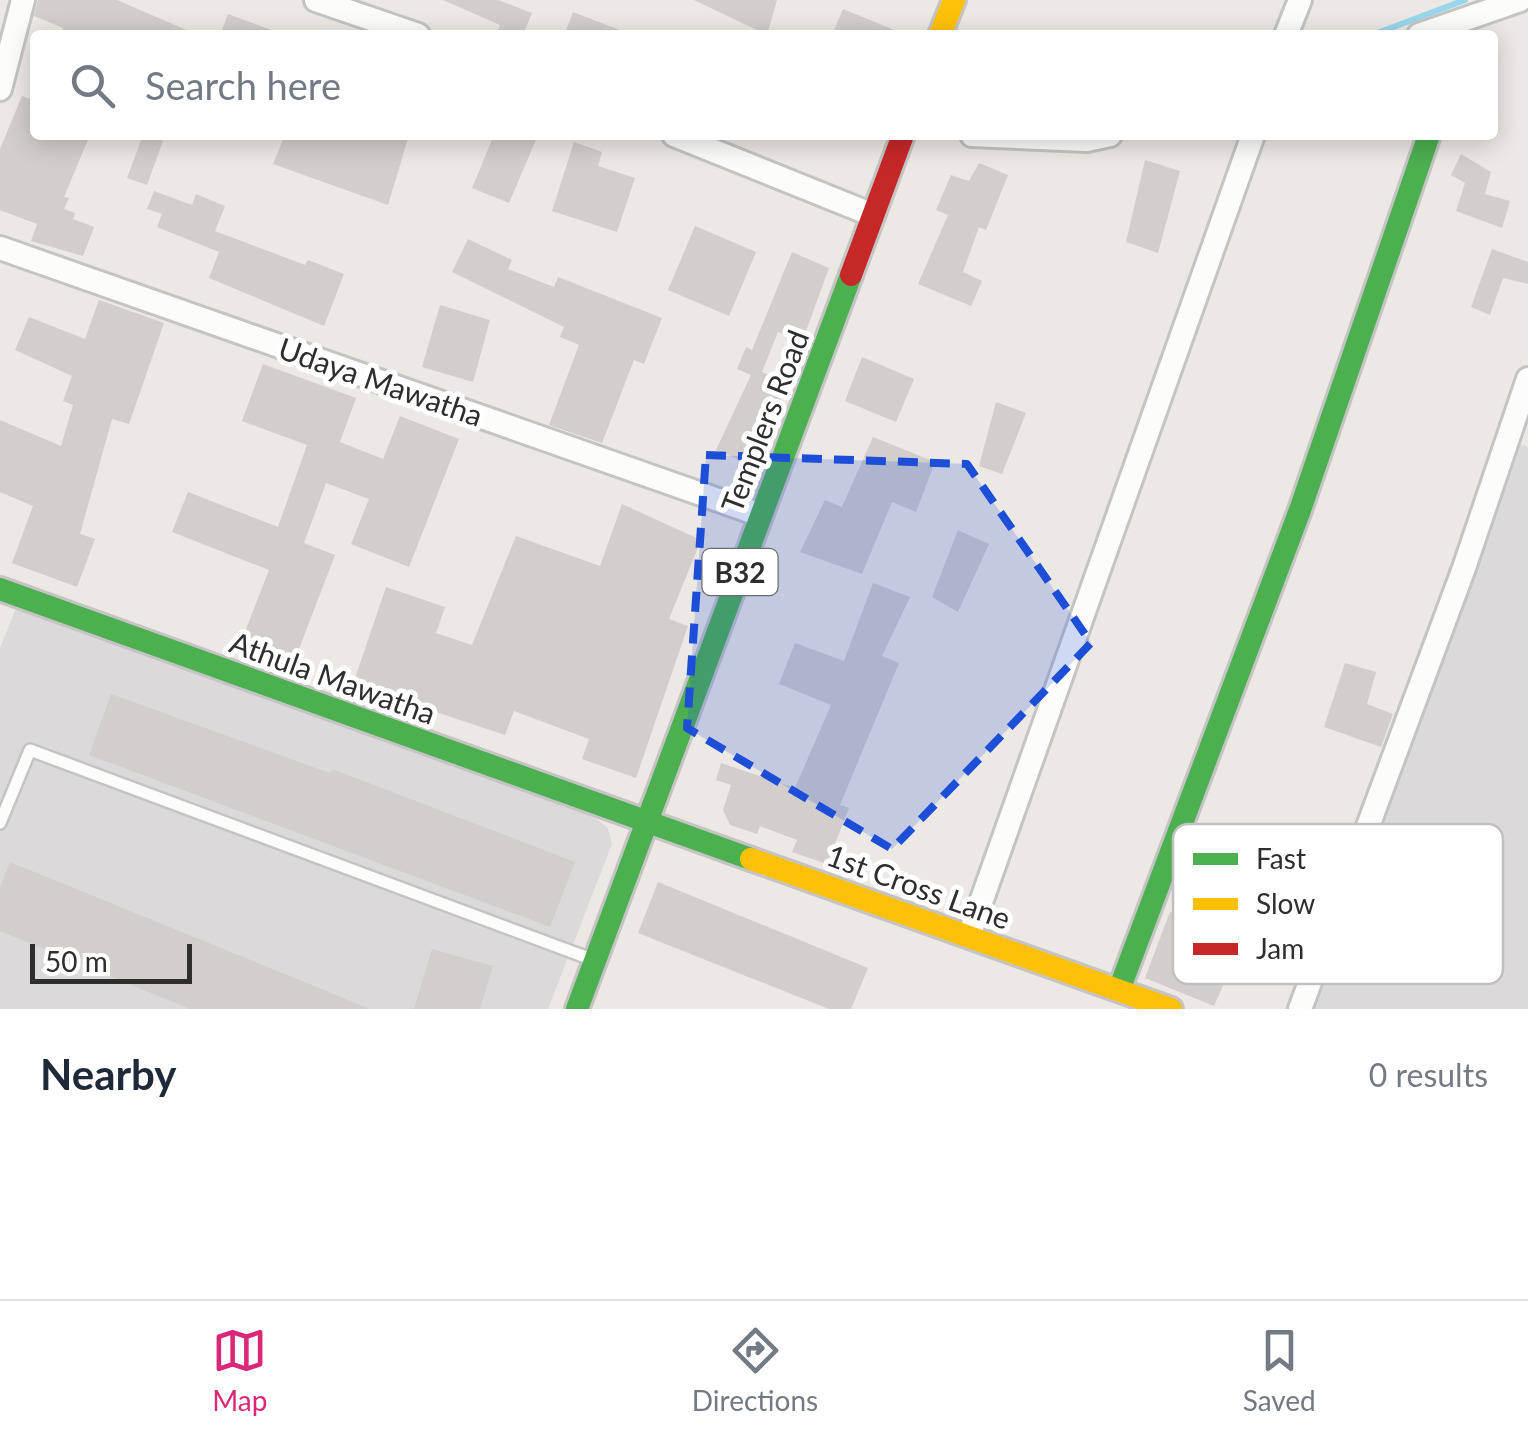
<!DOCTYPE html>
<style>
:root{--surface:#fff;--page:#f6f6f7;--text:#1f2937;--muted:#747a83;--line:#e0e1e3;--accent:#db2777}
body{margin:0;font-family:Lato,sans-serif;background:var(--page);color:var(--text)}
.scale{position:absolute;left:30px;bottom:25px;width:162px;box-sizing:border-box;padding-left:10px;border:5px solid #2e2e2e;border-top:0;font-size:28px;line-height:35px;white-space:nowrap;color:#2e2e2e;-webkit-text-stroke:8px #fff;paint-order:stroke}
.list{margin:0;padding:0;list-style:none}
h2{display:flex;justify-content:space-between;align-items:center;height:130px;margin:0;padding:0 40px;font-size:42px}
h2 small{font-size:32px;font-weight:400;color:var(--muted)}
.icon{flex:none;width:55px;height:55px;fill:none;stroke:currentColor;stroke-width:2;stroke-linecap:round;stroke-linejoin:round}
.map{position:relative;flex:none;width:1528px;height:1009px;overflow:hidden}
.search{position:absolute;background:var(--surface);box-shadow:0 5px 25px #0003;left:30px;right:30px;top:30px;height:110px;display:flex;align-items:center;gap:25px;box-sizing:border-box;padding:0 35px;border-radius:10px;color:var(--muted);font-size:38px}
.sheet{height:290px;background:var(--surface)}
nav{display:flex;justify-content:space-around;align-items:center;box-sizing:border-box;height:140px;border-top:2px solid var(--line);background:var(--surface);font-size:28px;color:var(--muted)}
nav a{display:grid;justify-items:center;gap:5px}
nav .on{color:var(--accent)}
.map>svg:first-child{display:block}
.industrial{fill:#dcd9db}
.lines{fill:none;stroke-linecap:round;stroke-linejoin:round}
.stream{stroke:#99d6ec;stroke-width:6}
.building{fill:#d1cecb}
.lane-casing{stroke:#c5c4c5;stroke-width:16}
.street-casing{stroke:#c5c4c5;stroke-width:28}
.fast-casing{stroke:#c5c4c5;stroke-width:28}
.slow-casing{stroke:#c5c4c5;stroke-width:28}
.jam-casing{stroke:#c5c4c5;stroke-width:28}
.lane{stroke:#fcfcfb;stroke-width:11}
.street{stroke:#fcfcfb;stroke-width:22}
.fast{stroke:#4caf50;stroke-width:22}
.slow{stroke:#ffc107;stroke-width:22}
.jam{stroke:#c62828;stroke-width:22}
.marked{fill:#1d4ed8;fill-opacity:0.2;stroke:#1d4ed8;stroke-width:8;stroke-dasharray:20 12;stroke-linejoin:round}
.labels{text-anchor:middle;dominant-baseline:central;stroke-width:10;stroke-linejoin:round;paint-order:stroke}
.shield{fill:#fff;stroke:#6d6d6d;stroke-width:2.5}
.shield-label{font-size:28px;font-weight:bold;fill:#2e2e2e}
.street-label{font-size:30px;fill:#2e2e2e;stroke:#fff}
.key{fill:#fff;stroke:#c0c0c0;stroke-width:2.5}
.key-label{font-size:28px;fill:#2e2e2e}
</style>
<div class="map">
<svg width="1528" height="1009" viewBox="0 0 1528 1009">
<rect width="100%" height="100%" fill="#ece8e4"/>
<g class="industrial">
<polygon points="1510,441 1528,447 1528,1009 1312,1009"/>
<polygon points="19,601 573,801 608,828 612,844 548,1009 0,1009 0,648"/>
</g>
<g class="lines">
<polyline class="stream" points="1372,35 1465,0"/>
</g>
<g class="building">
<polygon points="38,0 117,0 198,35 60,35 63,28 34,16"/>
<polygon points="443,0 498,0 532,13 523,35 496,35 500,25"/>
<polygon points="694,0 777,0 767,35"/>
<polygon points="843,9 904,34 904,35 832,35"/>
<polygon points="573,12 630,34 630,35 564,35"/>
<polygon points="228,14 280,33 280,35 220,35"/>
<polygon points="22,96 35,101 35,135 90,135 64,197 69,198 64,209 75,213 73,219 94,227 83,256 31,241 37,224 0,210 0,149"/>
<polygon points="143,135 163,141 147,185 127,178"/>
<polygon points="285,135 409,135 388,205 273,164"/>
<polygon points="494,135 538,135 509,203 472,188"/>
<polygon points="574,142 602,152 598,166 635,178 617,232 552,211"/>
<polygon points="1461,154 1491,172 1485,194 1510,201 1502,228 1456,211 1465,183 1451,175"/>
<polygon points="1145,160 1180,171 1158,253 1126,242"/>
<polygon points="979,163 1008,175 986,230 979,227 963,272 982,281 971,306 918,284 948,215 936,210 951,175 969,181"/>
<polygon points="154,191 192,205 196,194 225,206 215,231 305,265 308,260 344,274 324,326 209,278 219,252 157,227 162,214 147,209"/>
<polygon points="695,226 756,252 729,316 668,290"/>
<polygon points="468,239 512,260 508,269 554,287 558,277 662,318 644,364 634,360 602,443 549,425 579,345 560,337 564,327 452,272"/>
<polygon points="1492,249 1528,262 1528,284 1503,278 1490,315 1471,307"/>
<polygon points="792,252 829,268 802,342 778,332 762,372 787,382 756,466 716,450 751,375 737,369 746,347 752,350"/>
<polygon points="99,300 164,323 129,424 112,419 80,534 95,539 77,587 12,563 33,506 0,492 0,420 61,446 73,405 63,401 72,376 15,350 29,317 85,339"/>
<polygon points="440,305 490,320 473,382 422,367"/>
<polygon points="862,357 914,379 896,422 845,401"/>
<polygon points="263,364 356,398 340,442 383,459 400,416 459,439 409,567 351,544 369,499 326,483 304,543 335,555 294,662 241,642 269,570 172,532 188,492 278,527 307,445 242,421"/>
<polygon points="996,402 1026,413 1002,474 979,466"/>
<polygon points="873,437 935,462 916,512 892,502 862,574 800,552 825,500 842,507"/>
<polygon points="622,504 701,540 669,619 688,626 636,778 582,759 589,739 514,711 505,735 436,712 432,723 350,693 386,587 445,607 436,633 472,645 516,536 600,566"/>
<polygon points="958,530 989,544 958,612 932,597"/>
<polygon points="873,583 910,597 882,656 899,663 840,805 849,808 827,864 792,852 797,840 760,826 757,834 730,825 723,810 731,785 716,780 721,763 795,788 831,705 779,684 795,643 844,661"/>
<polygon points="1345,663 1376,672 1367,704 1393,714 1381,747 1324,727"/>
<polygon points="111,694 330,773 332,769 575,862 550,927 89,755"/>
<polygon points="10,862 368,1008 368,1009 190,1009 0,931 0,887"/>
<polygon points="658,882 868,968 851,1009 829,1009 638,933"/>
<polygon points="1170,912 1233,930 1226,951 1237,954 1214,1006 1145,978"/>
<polygon points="432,949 493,966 480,1009 414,1009"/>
</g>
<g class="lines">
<g class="lane-casing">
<polyline id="lane" points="0,823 30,750 591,959"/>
</g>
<g class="street-casing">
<g id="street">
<polyline points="316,0 418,35"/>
<polyline points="1286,35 1300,0"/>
<polyline points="1419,35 1520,0"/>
<polyline points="0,89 23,0"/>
<polyline points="674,135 873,215"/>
<polyline points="972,135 1087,140 1110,135"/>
<polyline points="0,248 761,515"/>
<polyline points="969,936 1253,135"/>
<polyline points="1300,1009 1464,568 1528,379"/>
</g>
</g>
<g class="fast-casing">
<g id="fast">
<polyline points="0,589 751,859"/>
<polyline points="1119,990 1300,510 1429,135"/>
<polyline points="577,1009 851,275"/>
</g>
</g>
<g class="slow-casing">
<g id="slow">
<polyline points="940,35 954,0"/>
<polyline points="751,859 1171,1009"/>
</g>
</g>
<g class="jam-casing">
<polyline id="jam" points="851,275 903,135"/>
</g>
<use href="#lane" class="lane"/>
<use href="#street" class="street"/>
<use href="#fast" class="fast"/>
<use href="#slow" class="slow"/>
<use href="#jam" class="jam"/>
</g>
<path class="marked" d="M706,455L967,464L1091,643L892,849L687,728Z"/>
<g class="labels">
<rect class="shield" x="702.5" y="549" width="75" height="46" rx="8"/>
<g class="shield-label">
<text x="740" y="572">B32</text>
</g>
<g class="street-label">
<text transform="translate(381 381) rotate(19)">Udaya Mawatha</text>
<text transform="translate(764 421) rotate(-69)">Templers Road</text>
<text transform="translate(333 677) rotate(20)">Athula Mawatha</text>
<text transform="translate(919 886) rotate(20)">1st Cross Lane</text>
</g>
</g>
<rect x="1173" y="824" width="330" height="160" rx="15" class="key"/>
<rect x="1193" y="853" width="45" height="12" fill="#4caf50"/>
<rect x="1193" y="898" width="45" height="12" fill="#ffc107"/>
<rect x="1193" y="943" width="45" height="12" fill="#c62828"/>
<g class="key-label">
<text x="1256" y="869">Fast</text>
<text x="1256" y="914">Slow</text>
<text x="1256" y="959">Jam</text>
</g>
</svg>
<div class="scale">50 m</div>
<div class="search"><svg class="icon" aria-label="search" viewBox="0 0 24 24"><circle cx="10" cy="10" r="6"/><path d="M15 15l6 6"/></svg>Search here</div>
</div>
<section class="sheet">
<h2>Nearby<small>0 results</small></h2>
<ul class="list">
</ul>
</section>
<nav>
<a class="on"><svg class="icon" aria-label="map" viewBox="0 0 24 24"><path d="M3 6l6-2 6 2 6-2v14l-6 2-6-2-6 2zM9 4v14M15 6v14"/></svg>Map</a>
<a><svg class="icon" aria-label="directions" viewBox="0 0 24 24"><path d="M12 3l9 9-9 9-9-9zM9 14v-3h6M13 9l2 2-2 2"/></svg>Directions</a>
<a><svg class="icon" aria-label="saved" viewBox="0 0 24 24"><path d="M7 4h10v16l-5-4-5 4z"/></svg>Saved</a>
</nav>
